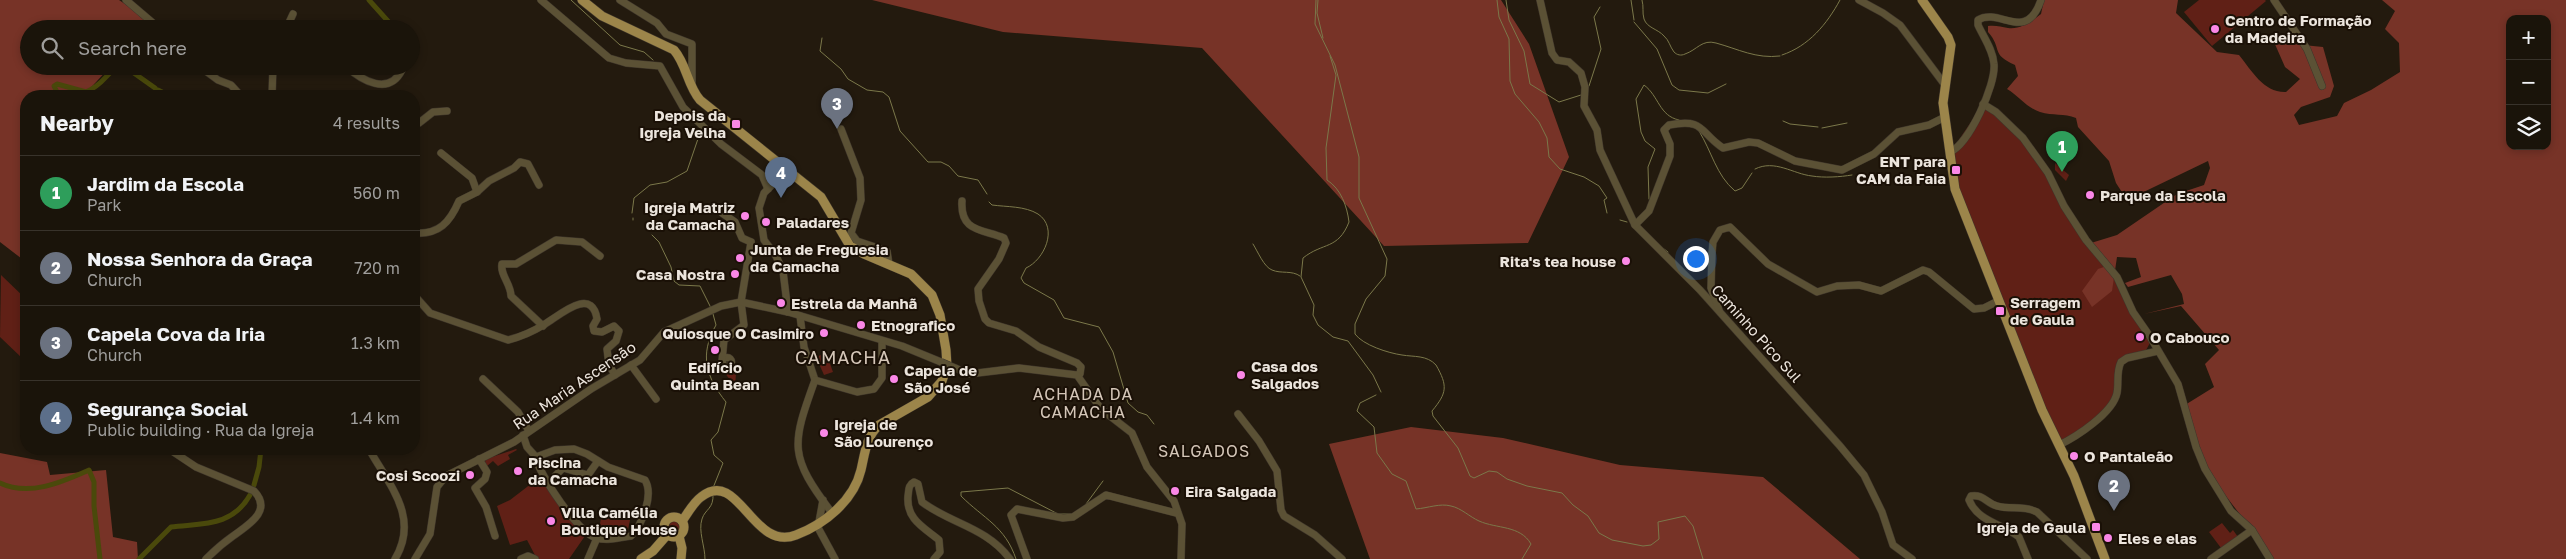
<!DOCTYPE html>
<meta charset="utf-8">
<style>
:root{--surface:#1a140a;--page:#231d13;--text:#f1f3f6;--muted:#9f9e9c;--line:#38332b;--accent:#8c9099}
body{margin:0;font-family:"Golos Text",sans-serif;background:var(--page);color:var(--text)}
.controls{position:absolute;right:15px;top:15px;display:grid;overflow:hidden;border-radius:10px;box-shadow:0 2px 8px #0003}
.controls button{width:45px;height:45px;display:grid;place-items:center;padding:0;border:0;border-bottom:1px solid var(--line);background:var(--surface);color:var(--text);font:25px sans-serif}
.you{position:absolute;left:1695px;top:258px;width:18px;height:18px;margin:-12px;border:4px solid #fff;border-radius:50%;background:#1a73e8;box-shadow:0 0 0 8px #1a73e833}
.badge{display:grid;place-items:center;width:32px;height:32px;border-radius:50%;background:var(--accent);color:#fff;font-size:16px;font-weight:700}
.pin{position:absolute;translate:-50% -41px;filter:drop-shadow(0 1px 2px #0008)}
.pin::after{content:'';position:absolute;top:26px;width:18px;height:15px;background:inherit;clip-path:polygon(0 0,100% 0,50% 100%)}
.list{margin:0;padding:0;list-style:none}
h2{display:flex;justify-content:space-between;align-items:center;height:65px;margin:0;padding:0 20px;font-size:21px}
h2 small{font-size:16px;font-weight:400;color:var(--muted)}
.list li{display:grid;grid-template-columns:32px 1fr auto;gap:15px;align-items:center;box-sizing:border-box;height:75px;padding:0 20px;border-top:1px solid var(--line)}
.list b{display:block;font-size:19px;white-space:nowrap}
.list p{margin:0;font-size:16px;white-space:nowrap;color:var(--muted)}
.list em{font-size:16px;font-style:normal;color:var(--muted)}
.icon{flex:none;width:28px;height:28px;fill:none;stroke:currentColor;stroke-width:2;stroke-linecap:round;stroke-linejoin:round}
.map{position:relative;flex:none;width:2566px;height:559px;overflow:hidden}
.search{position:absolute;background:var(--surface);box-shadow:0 2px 8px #0003;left:20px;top:20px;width:400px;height:55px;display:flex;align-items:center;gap:12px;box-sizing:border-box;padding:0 18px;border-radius:28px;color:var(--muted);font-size:19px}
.panel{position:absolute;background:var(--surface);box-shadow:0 2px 8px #0003;left:20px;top:90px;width:400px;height:365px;border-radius:20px}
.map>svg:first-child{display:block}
.green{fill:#602016}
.forest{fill:#773327;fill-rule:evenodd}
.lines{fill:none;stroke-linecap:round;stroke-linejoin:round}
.stream{stroke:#7b784a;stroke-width:1}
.canal{stroke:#4a490b;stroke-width:5}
.minor-casing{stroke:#3f362b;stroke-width:8}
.major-casing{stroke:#3f362b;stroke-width:10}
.minor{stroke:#5b5135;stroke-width:7}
.major{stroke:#9c854a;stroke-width:9}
.minor-bridge-casing{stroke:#3f362b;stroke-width:8;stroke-linecap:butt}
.minor-bridge{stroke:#5b5135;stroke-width:7}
.poi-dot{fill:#fa87e7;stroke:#1a1006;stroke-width:2}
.labels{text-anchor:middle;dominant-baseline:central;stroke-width:4;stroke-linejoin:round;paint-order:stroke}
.poi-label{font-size:15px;font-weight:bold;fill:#ece5dd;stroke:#1a1006;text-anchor:start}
.street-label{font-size:15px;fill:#ece5dd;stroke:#1a1006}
.neighbourhood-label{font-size:16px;letter-spacing:1px;fill:#d4c6b8;stroke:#1a1006}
.quarter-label{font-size:18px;letter-spacing:1px;fill:#d4c6b8;stroke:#1a1006}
</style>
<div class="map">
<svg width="2566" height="559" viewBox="0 0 2566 559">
<rect width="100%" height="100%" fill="#231a0e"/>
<g class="green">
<polygon points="2199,0 2265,0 2266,1 2212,46 2184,12"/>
<polygon points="1983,104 2023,138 2064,206 2106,262 2151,341 2145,352 2124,359 2118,391 2108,409 2059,445 1994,277 1955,189 1950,153"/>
<polygon points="2055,163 2069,175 2066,181 2055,170"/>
<polygon points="1,275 26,299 26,354 22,358 0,337"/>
<polygon points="826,353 833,372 824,375 816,357"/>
<polygon points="724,366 736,374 735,386 720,367"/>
<polygon points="516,449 517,450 508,455 510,459 498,466 493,461 487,466 485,462 486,459"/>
<polygon points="540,477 585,536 569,559 537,559 527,540 510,545 497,506 510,500"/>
<polygon points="602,514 630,520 627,534 599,528"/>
<circle cx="674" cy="527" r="8"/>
<polygon points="2222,523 2230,533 2233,530 2238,537 2221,548 2209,532"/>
</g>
<g class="forest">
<polygon points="0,0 119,0 131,8 154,29 29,29 29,66 111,66 83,96 26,96 26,262 0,242"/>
<polygon points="872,0 1501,0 1529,44 1569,157 1528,243 1384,246 1202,48 1003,32"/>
<path d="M2044,0H2178L2176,13L2217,52L2239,55C2252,71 2264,93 2286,92L2300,79L2285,67L2274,42L2323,47L2334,86L2330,97L2301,107L2294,115L2299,125L2337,116L2344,103L2371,90L2400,72L2399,43L2385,29L2395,11L2382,0H2566V559H2271L2252,530L2205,469L2185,405L2214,387L2205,364L2219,350L2181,306L2144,314L2184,304L2182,294L2171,275L2128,287L2125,283L2141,277L2136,258L2117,257L2112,291L2092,307L2082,291L2098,269L2110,265L2091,243L2117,235L2177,194L2204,185L2210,168L2208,161L2127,200L2116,183L2109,161L2078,127L2076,118C2064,113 2053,116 2040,112C2027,108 2019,96 2007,89L2018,76L2015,65C1990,54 2003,49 1988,32V26C1996,25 2001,27 2008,28C2020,30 2032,21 2041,14ZM2510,19H2547V146H2510Z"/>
<polygon points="1411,427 1503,438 1620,465 1763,477 1860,559 1370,559 1329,444"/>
<polygon points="0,453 47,462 50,475 106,470 113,537 137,542 138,559 0,559"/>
</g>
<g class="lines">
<g class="stream">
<polyline points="571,0 620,45 644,52 653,60"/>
<path d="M1316,0L1315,24L1335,65L1359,157V198L1387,259L1385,276L1366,299L1355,324V334C1363,345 1388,353 1402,355C1414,357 1427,355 1436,365C1448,386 1447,393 1432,411L1433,416L1458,448L1470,476L1474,478L1489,471L1497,472L1507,479L1527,486L1562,493L1573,505L1588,516L1599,533L1612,540L1643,546L1651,545L1659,539L1658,522L1685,516L1693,526L1703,559"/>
<polyline points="1318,0 1317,13 1323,38"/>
<polyline points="1497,0 1499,17 1509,39 1510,81 1515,94 1539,122 1547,138 1549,157 1560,169 1584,177 1599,186 1607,198 1604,200 1607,213"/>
<polyline points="1506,0 1509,20 1524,51 1530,84 1559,102 1581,95"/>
<polyline points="1631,0 1634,20"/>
<path d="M1642,0C1644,7 1642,12 1644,19C1647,28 1658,29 1664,36C1669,40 1670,47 1674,52C1677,55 1681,56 1685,54C1697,50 1702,39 1716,43C1738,49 1756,59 1780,56"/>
<polyline points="1634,22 1657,49 1672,85 1679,90 1708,93 1726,84"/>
<polyline points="822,38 820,51 841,69 848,79 867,90 883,92 889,97 900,131 928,162 941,162 949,166 958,176 978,180 987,194"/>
<path d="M1782,55C1809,46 1827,24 1840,0"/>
<path d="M1330,56L1336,75L1326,148L1327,180C1341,189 1347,206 1349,222C1338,250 1323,242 1303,258L1301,277L1314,305L1313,315L1318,325L1333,337L1348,341L1373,375L1381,392"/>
<polyline points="1589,86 1601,49 1594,17 1600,7"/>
<polyline points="1783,121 1790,124 1818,127"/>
<polyline points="1822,128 1847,123"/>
<path d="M1699,131C1712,152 1716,175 1735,191L1742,188L1752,173"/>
<path d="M1755,169C1775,159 1793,174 1812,176C1824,178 1840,177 1852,175"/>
<path d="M1649,199L1648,167L1655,149L1645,141L1641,132L1636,99L1644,85C1659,96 1659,116 1679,120"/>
<path d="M989,202L992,205C1007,207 1025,206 1038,214C1059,228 1044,260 1026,268L1021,278L1024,283L1054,300L1064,318L1099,327L1113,352L1128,403L1138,412L1147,415L1154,424"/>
<polyline points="632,213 634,198 650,185 667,182 687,171 701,130"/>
<polyline points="633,218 633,220"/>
<polyline points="1620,220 1627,222"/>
<polyline points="652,235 659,242 671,267 674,281 679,285 700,286 711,308"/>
<path d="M1253,244C1258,252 1264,267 1272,270C1281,274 1292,270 1300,276"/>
<polyline points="1664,249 1668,252"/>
<path d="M713,314L716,325C699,355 706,377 726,402L718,432L711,440L714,455L723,463L713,488"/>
<path d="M1376,395L1360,403L1357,411L1374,427L1377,453L1392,474L1406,481L1416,509C1428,508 1440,503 1451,506C1461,508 1470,517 1479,521C1497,529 1520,525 1531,544L1522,559"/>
<polyline points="1086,504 1103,481"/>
<path d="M705,559C705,546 698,531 702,519C705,509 714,509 713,494"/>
<path d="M1016,559C1005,526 984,519 961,496V492L1008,488L1058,514H1073"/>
</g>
<g class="canal">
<polyline points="369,0 395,29"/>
<polyline points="124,66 155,88"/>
<polyline points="158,90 170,96"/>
<path d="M59,96L54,86L57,84L86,92C105,84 106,72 120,66"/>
<path d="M0,483C29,497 62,482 89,470L94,482V506L100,559"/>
<polyline points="254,485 259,467 261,449"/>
<path d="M139,559L171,527C202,523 232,527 250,495"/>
</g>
<g class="minor-casing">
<g id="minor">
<polyline points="126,0 160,29"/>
<polyline points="541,0 609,58 626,63 660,66 683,107 721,144 762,175 768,189"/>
<polyline points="620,0 657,23 666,34 692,44 692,87"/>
<polyline points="1540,0 1552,53 1557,60 1569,62 1581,73 1585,87 1584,106 1597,130 1600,150 1635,225 1700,290 1840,446 1864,475 1882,512 1893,545 1912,559"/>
<polyline points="1859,0 1883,13 1900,25 1945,85"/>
<polyline points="2274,0 2307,49 2322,86"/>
<polyline points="286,29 293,14"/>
<polyline points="199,66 218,80 231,85 241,96"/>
<path d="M346,66C362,81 389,96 402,70"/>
<polyline points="272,96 273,66"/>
<polyline points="1983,104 1996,112 2023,138 2048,173 2064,206 2086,240 2117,277 2133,312 2149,335 2178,384 2196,447 2205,469 2231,511 2252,530 2270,559"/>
<polyline points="414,123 419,123 433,112 447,111"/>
<polyline points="841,129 860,178 861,200 851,233 857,241 887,251 889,264"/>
<path d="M1950,152C1969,144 1996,85 1994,64C1993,50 1984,38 1978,25V20C2000,7 2026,44 2041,0"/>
<polyline points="441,153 472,178 477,192"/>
<polyline points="787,170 764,193 759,208 764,240 776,256 783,271 788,312"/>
<path d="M962,201C960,232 982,229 1004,238L1006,243L999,259L978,289L979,301L985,319L989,323L1016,331L1039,347L1077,363L1081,367L1080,374L1077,375"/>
<polyline points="722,213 735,222 742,238 751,242"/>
<path d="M1635,225L1649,211L1670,156V144L1664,130L1669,125C1705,118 1699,132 1723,148L1749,142L1758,143L1795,161L1842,170L1874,154L1898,132L1929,125L1945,117"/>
<path d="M414,233C439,235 450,222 459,201L477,192L489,181L514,168L520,162L528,164L539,185"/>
<path d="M414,295L430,313L508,340C520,337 534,331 545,324C560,315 592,286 597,319L593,326L594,331L602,332L614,326L619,331L616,341L607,349L609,365L615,375"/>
<polyline points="1719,310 1711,288 1712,253 1713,242 1720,230 1730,227 1768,264 1817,292 1837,286 1859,285 1881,291 1923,270 1929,272 1974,309 1984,308 1998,301"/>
<polyline points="800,316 804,347 815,380"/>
<path d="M543,326L511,296C511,284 500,275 502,264H516L556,240L582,242L600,256"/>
<circle cx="727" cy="362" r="4.5"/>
<polyline points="722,361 724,340 744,325 741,302 751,242"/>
<polyline points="631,365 656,399"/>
<polyline points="955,368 969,374 1019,368 1077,375 1101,409 1132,433 1147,467 1174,501 1182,524 1181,559"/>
<polyline points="483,379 518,412 529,431"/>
<path d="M815,380C791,446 789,456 832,513"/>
<polyline points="815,380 857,392 874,389 882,378 882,341"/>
<polyline points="1238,414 1259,441 1277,471 1281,510 1284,516 1315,535 1342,559"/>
<polyline points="523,435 527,447 536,457"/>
<path d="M2059,445C2076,437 2113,413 2117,393C2119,383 2116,372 2121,362L2127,358L2158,351"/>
<path d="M169,449L196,467L254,491C273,511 248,525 233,536C223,543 215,550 206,559"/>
<path d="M369,449C389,485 420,517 395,559"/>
<path d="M574,449L587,454L608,467L645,480C654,495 642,525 631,536C619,538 607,541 596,538C578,532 539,475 536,457L555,450Z"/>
<polyline points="479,459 487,472 485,479 475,488 486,507 495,536"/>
<polyline points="548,483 563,468 588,475 598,461"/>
<polyline points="819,522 823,500"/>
<polyline points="816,524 835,559"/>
<polyline points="415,559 430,534 437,487 446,476 514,442 591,389 640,360 664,332 721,306 741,302 788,312 902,346 941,362"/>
<polyline points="521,559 528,556 535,559"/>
<polyline points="588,559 597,538"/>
<path d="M934,559L940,552L939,540C923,527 906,519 908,496C909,490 908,485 914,482L918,484L922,502C951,524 986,527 1010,559"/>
<polyline points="1027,559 1011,515 1017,509 1063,518 1073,517 1106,495 1176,513"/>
<path d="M2028,559L2019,537C2003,524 1978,522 1969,500L1971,496C1984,494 1986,503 1997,506C2011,510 2023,505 2037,512L2087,559"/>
<polyline points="2211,559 2252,530"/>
</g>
</g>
<g class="major-casing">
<g id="major">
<path d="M582,0L602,16L674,50C687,65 687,85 700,100L821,197L850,246L864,254L911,274L932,295L940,315L946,350L947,366L942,381L928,397L879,425C866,437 865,453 861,470C854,500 825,524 796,535C752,552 739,467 701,497C693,503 688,513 682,521"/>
<polyline points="1922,0 1948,37 1951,45 1943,103 1955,189 2042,410 2074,476 2105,559"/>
<circle cx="674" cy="527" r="10"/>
<polyline points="679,536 682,548 681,559"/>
<polyline points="641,559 653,551 667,535"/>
</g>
</g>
<use href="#minor" class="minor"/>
<use href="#major" class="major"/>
<g class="minor-bridge-casing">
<polyline id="minor-bridge" points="941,362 955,368"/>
</g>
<use href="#minor-bridge" class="minor-bridge"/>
</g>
<g class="poi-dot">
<circle cx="2215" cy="29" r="5"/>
<rect x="731" y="119" width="10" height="10" rx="2.5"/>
<rect x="1951" y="165" width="10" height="10" rx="2.5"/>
<circle cx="2090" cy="195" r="5"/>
<circle cx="745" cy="216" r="5"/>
<circle cx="766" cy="222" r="5"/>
<circle cx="740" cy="258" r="5"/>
<circle cx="1626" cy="261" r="5"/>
<circle cx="735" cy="274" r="5"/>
<circle cx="781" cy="303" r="5"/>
<rect x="1995" y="306" width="10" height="10" rx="2.5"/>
<circle cx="861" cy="325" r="5"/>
<circle cx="824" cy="333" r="5"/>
<circle cx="2140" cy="337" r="5"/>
<circle cx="715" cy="350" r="5"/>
<circle cx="1241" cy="375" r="5"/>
<circle cx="894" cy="379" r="5"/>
<circle cx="824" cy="433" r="5"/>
<circle cx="2074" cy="456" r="5"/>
<circle cx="518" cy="471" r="5"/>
<circle cx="470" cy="475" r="5"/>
<circle cx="1175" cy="491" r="5"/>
<circle cx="551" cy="521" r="5"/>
<rect x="2091" y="522" width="10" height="10" rx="2.5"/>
<circle cx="2108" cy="538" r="5"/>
</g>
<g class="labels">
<g class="poi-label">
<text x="2225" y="20">Centro de Formação<tspan x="2225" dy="17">da Madeira</tspan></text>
<text x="726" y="115" text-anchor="end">Depois da<tspan x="726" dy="17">Igreja Velha</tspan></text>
<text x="1946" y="161" text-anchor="end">ENT para<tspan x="1946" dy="17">CAM da Faia</tspan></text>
<text x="2100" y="195">Parque da Escola</text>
<text x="735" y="207" text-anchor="end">Igreja Matriz<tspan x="735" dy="17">da Camacha</tspan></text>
<text x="776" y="222">Paladares</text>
<text x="750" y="249">Junta de Freguesia<tspan x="750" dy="17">da Camacha</tspan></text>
<text x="1616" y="261" text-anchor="end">Rita's tea house</text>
<text x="725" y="274" text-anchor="end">Casa Nostra</text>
<text x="2010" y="302">Serragem<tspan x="2010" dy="17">de Gaula</tspan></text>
<text x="791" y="303">Estrela da Manhã</text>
<text x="871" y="325">Etnografico</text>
<text x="814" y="333" text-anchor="end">Quiosque O Casimiro</text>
<text x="2150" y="337">O Cabouco</text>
<text x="1251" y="366">Casa dos<tspan x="1251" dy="17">Salgados</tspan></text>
<text x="715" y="367" text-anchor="middle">Edifício<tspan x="715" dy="17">Quinta Bean</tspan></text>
<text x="904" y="370">Capela de<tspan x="904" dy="17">São José</tspan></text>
<text x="834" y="424">Igreja de<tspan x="834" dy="17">São Lourenço</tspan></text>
<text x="2084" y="456">O Pantaleão</text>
<text x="528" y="462">Piscina<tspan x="528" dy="17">da Camacha</tspan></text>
<text x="460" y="475" text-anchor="end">Cosi Scoozi</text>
<text x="1185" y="491">Eira Salgada</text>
<text x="561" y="512">Villa Camélia<tspan x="561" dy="17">Boutique House</tspan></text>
<text x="2086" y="527" text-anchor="end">Igreja de Gaula</text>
<text x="2118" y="538">Eles e elas</text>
</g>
<g class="street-label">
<text transform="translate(1757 333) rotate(48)">Caminho Pico Sul</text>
<text transform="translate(574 385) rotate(-34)">Rua Maria Ascensão</text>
</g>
<g class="neighbourhood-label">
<text x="1083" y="394">ACHADA DA<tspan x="1083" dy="18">CAMACHA</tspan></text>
<text x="1204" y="451">SALGADOS</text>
</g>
<g class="quarter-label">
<text x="843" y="357">CAMACHA</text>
</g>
</g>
</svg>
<div class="controls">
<button>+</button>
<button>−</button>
<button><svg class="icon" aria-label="layers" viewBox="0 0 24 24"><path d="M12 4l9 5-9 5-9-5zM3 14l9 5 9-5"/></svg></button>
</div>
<div class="you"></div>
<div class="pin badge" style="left:2062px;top:172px;background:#2e9e5b">1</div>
<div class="pin badge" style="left:2114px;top:511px;background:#6b7280">2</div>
<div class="pin badge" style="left:837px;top:129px;background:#6b7280">3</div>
<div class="pin badge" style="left:781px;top:198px;background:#5c6f8a">4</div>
<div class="search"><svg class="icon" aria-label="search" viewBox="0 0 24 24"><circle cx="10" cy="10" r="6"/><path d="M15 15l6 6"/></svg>Search here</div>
<section class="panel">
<h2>Nearby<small>4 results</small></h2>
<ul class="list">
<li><span class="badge" style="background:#2e9e5b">1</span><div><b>Jardim da Escola</b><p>Park</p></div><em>560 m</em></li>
<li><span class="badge" style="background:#6b7280">2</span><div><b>Nossa Senhora da Graça</b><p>Church</p></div><em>720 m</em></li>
<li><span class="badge" style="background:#6b7280">3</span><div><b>Capela Cova da Iria</b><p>Church</p></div><em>1.3 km</em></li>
<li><span class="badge" style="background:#5c6f8a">4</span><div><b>Segurança Social</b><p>Public building · Rua da Igreja</p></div><em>1.4 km</em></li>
</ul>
</section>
</div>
